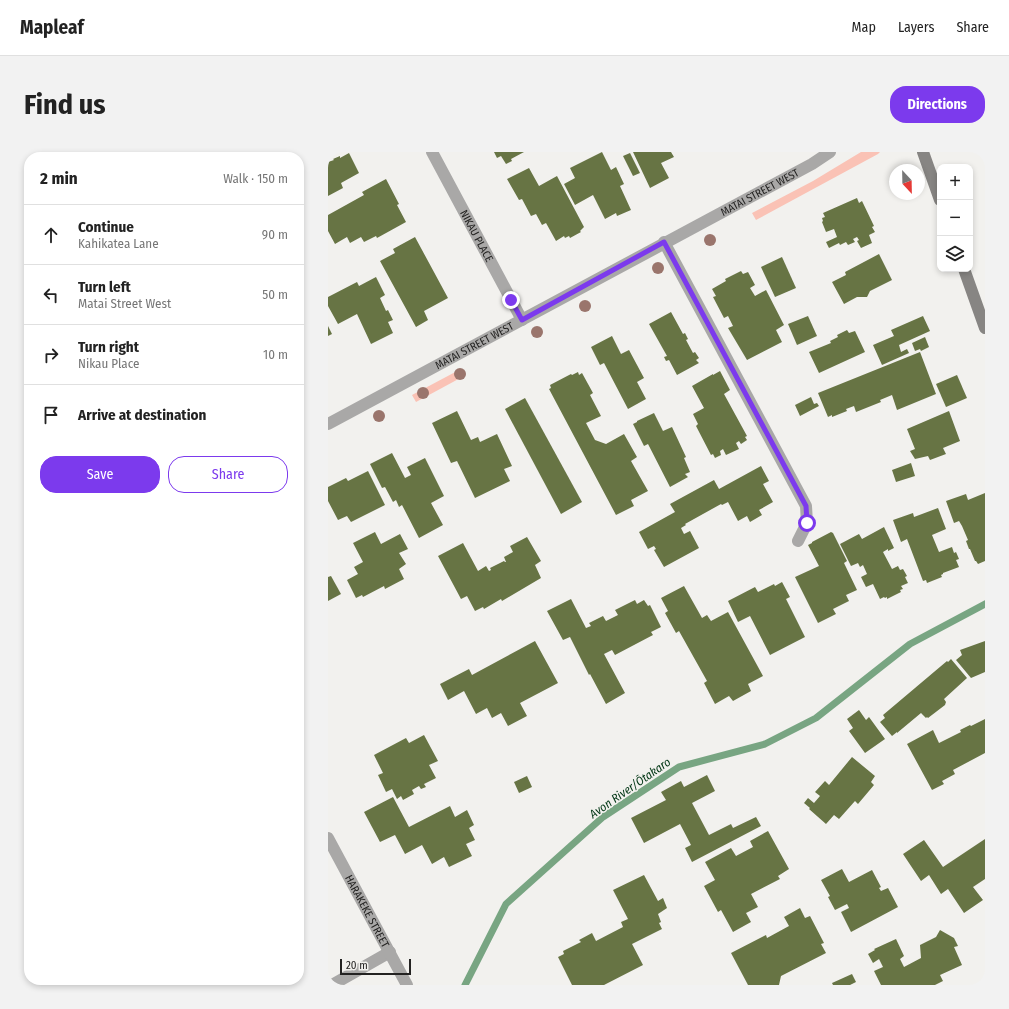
<!DOCTYPE html>
<meta charset="utf-8">
<style>
:root{--surface:#fff;--page:#f2f2f2;--text:#222;--muted:#767676;--line:#e0e0e0;--accent:#7c3aed}
body{margin:0;font-family:"Fira Sans Condensed",sans-serif;background:var(--page);color:var(--text)}
.controls{position:absolute;right:12px;top:12px;display:grid;overflow:hidden;border-radius:8px;box-shadow:0 2px 6px #0003}
.controls button{width:36px;height:36px;display:grid;place-items:center;padding:0;border:0;border-bottom:1px solid var(--line);background:var(--surface);color:var(--text);font:20px sans-serif}
.compass{position:absolute;left:561px;top:12px;width:36px;height:36px;border-radius:50%;background:var(--surface);box-shadow:0 2px 6px #0003;rotate:158deg}
.scale{position:absolute;left:12px;bottom:10px;width:71px;box-sizing:border-box;padding-left:4px;border:2px solid #242322;border-top:0;font-size:11px;line-height:14px;white-space:nowrap;color:#242322;-webkit-text-stroke:3px #f2f1ee;paint-order:stroke}
.stop{position:absolute;width:12px;height:12px;margin:-9px;border:3px solid #7c3aed;border-radius:50%;background:#fff}
.stop.end{background:#7c3aed;border-color:#fff;box-shadow:0 1px 4px #0008}
.list{margin:0;padding:0;list-style:none}
h2{display:flex;justify-content:space-between;align-items:center;height:52px;margin:0;padding:0 16px;font-size:17px}
h2 small{font-size:13px;font-weight:400;color:var(--muted)}
.list li{display:grid;grid-template-columns:26px 1fr auto;gap:12px;align-items:center;box-sizing:border-box;height:60px;padding:0 16px;border-top:1px solid var(--line)}
.list b{display:block;font-size:15px;white-space:nowrap}
.list p{margin:0;font-size:13px;white-space:nowrap;color:var(--muted)}
.list em{font-size:13px;font-style:normal;color:var(--muted)}
.actions{display:flex;gap:8px;padding:12px 16px}
.actions a{flex:1;padding:9px 0;border:1px solid var(--accent);border-radius:16px;text-align:center;font-size:14px;color:var(--accent)}
.actions .main{background:var(--accent);color:#fff}
.icon{flex:none;width:22px;height:22px;fill:none;stroke:currentColor;stroke-width:2;stroke-linecap:round;stroke-linejoin:round}
.map{position:relative;flex:none;width:657px;height:833px;overflow:hidden;border-radius:16px}
header{display:flex;align-items:center;gap:24px;box-sizing:border-box;height:56px;padding:0 20px;background:var(--surface);border-bottom:1px solid var(--line)}
header strong{font-size:19px}
nav{display:flex;gap:22px;margin-inline-start:auto;font-size:14px}
.intro{display:flex;align-items:center;justify-content:space-between;box-sizing:border-box;height:96px;padding:0 24px}
h1{margin:0;font-size:28px}
.button{padding:10px 18px;border-radius:16px;background:var(--accent);color:#fff;font-size:14px;font-weight:700}
main{display:flex;gap:24px;padding:0 24px}
aside{flex:1;background:var(--surface);border-radius:16px;box-shadow:0 2px 6px #0003}
.map>svg:first-child{display:block}
.green{fill:#fac2b5}
.lines{fill:none;stroke-linecap:round;stroke-linejoin:round}
.stream{stroke:#78a582;stroke-width:7}
.building{fill:#677444}
.lane{stroke:#a9a8a7;stroke-width:12}
.street{stroke:#a9a8a7;stroke-width:12}
.secondary{stroke:#878583;stroke-width:12}
.tree{fill:#9a756c}
.route{stroke:#7c3aed;stroke-width:5}
.labels{text-anchor:middle;dominant-baseline:central;stroke-width:3;stroke-linejoin:round;paint-order:stroke}
.street-label{font-size:11px;fill:#242322;stroke:#f2f1ee}
.water-label{font-size:12px;font-style:italic;fill:#003614;stroke:#f2f1ee}
</style>
<header>
<strong>Mapleaf</strong>
<nav><a>Map</a><a>Layers</a><a>Share</a></nav>
</header>
<div class="intro"><h1>Find us</h1><a class="button">Directions</a></div>
<main>
<aside>
<h2>2 min<small>Walk · 150 m</small></h2>
<ul class="list">
<li><svg class="icon" aria-label="ahead" viewBox="0 0 24 24"><path d="M12 20V5M6 11l6-6 6 6"/></svg><div><b>Continue</b><p>Kahikatea Lane</p></div><em>90 m</em></li>
<li><svg class="icon" aria-label="left" viewBox="0 0 24 24"><path d="M17 20v-9H6M10 6l-5 5 5 5"/></svg><div><b>Turn left</b><p>Matai Street West</p></div><em>50 m</em></li>
<li><svg class="icon" aria-label="right" viewBox="0 0 24 24"><path d="M7 20v-9h11M14 6l5 5-5 5"/></svg><div><b>Turn right</b><p>Nikau Place</p></div><em>10 m</em></li>
<li><svg class="icon" aria-label="arrive" viewBox="0 0 24 24"><path d="M6 21V4h12l-3 4 3 4H6"/></svg><div><b>Arrive at destination</b></div></li>
</ul>
<div class="actions"><a class="main">Save</a><a>Share</a></div>
</aside>
<div class="map">
<svg width="657" height="833" viewBox="0 0 657 833">
<rect width="100%" height="100%" fill="#f2f1ee"/>
<g class="green">
<polygon points="533,0 552,0 550,2 428,68 424,61 485,29"/>
<polygon points="133,217 136,224 88,250 84,243"/>
</g>
<g class="lines">
<polyline class="stream" points="137,833 178,752 275,665 351,615 437,592 488,566 582,492 657,452"/>
</g>
<g class="building">
<polygon points="166,0 196,0 183,7 184,9 178,12 173,4 169,6"/>
<polygon points="274,0 283,18 288,15 296,32 292,34 303,58 289,64 288,61 277,67 265,43 247,53 236,32 247,26 242,16"/>
<polygon points="305,0 343,0 346,5 333,11 341,26 322,36"/>
<polygon points="21,1 31,21 13,31 15,36 0,44 0,10 6,8 5,7 12,4 12,6"/>
<polygon points="302,1 312,21 305,24 295,4"/>
<polygon points="201,16 211,34 229,24 256,75 252,79 253,80 242,86 241,84 237,86 236,84 228,89 218,71 214,73 208,62 203,64 194,47 191,48 179,27"/>
<polygon points="58,27 71,52 69,53 78,70 49,86 48,84 36,90 33,85 22,91 19,85 7,92 0,79 0,63 36,43 34,40"/>
<polygon points="529,46 531,51 534,49 546,74 544,75 547,80 541,83 544,91 533,96 529,89 531,88 529,85 525,87 527,90 520,93 518,90 512,93 511,91 501,96 498,90 509,85 506,77 498,80 494,70 495,69 494,66 497,65 495,61"/>
<polygon points="87,85 120,146 96,159 100,168 88,175 52,109 67,101 65,97"/>
<polygon points="551,102 564,128 542,139 539,145 529,145 516,152 504,130 518,123 517,120"/>
<polygon points="454,105 468,136 447,145 433,115"/>
<polygon points="413,119 415,122 420,120 427,133 422,136 427,144 438,138 456,173 448,178 454,190 419,208 400,176 405,174 400,164 396,166 385,145 388,144 384,137 398,129 397,127"/>
<polygon points="48,125 57,143 52,146 58,159 60,158 65,168 60,170 65,181 43,192 29,162 10,172 0,154 0,145 29,130 31,134"/>
<polygon points="343,160 355,182 357,181 360,187 358,188 365,201 367,200 371,206 368,208 371,211 349,223 341,208 338,209 336,205 339,204 321,172"/>
<polygon points="480,164 489,184 469,193 460,172"/>
<polygon points="595,164 602,179 571,193 573,200 579,197 581,201 554,213 545,193 566,184 563,178"/>
<polygon points="0,174 4,182 0,184"/>
<polygon points="519,178 521,181 527,179 537,200 491,221 481,200 503,191 502,189 510,185 509,183"/>
<polygon points="284,184 293,202 301,198 316,226 309,230 318,247 300,257 276,211 272,213 263,195"/>
<polygon points="597,185 601,195 593,199 592,197 587,199 584,191"/>
<polygon points="592,200 608,242 569,258 564,243 552,248 553,250 528,260 526,254 518,257 519,259 504,265 504,263 500,265 490,241"/>
<polygon points="392,219 402,238 396,242 419,284 417,285 419,288 413,292 411,289 408,291 411,297 398,303 395,297 392,299 393,303 387,306 385,302 383,303 368,274 370,272 365,262 376,256 364,234 385,222 385,223"/>
<polygon points="250,220 251,223 254,221 265,241 262,243 273,264 258,271 267,288 278,292 296,282 309,305 303,309 320,339 303,348 306,354 288,363 221,237 223,236 222,233 243,222 244,223"/>
<polygon points="629,223 639,246 618,255 608,232"/>
<polygon points="483,245 486,252 489,251 491,254 472,264 467,253"/>
<polygon points="197,246 254,350 233,362 177,257"/>
<polygon points="129,259 143,288 150,285 152,290 169,282 184,314 176,317 182,329 147,346 129,309 123,311 104,271"/>
<polygon points="621,259 632,289 615,296 618,302 602,308 600,304 587,307 582,299 587,297 579,277"/>
<polygon points="326,261 335,279 344,275 358,305 356,306 362,320 357,322 360,325 342,335 320,292 316,294 305,272 309,270 309,269"/>
<polygon points="64,301 77,326 83,323 79,315 97,306 116,344 103,351 115,373 91,386 74,353 71,355 68,348 65,350 57,335 54,336 42,312"/>
<polygon points="583,311 587,324 568,330 564,318"/>
<polygon points="433,314 441,329 435,332 445,350 431,358 434,363 422,370 419,364 410,369 400,350 394,353 393,352 357,372 358,373 353,376 356,382 362,379 371,396 336,415 326,398 328,397 326,394 320,397 311,380 347,360 342,352 386,328 391,337"/>
<polygon points="40,319 57,353 23,370 19,364 10,368 0,349 0,335 18,326 20,329"/>
<polygon points="657,341 657,409 650,412 648,409 647,409 642,397 641,397 638,389 640,388 634,374 631,369 626,371 618,349 638,342 640,348"/>
<polygon points="610,356 618,377 604,383 611,400 624,395 626,401 628,400 631,407 628,408 631,415 615,421 615,422 613,423 614,425 599,431 598,428 595,429 579,387 573,390 565,368 585,361 586,365"/>
<polygon points="556,375 566,396 560,399 560,397 555,400 564,417 570,414 572,418 575,417 579,424 577,425 580,431 573,434 575,437 572,438 573,440 559,447 559,445 557,446 556,445 552,447 545,432 538,435 533,425 539,422 535,413 532,415 530,411 523,414 512,392 531,382 534,387"/>
<polygon points="47,380 53,392 72,382 80,397 71,401 78,412 71,417 76,427 57,437 56,434 35,445 34,443 28,446 19,428 30,422 26,415 35,410 25,391"/>
<polygon points="503,380 505,381 519,409 516,411 529,438 518,443 521,449 505,457 508,462 490,471 467,425 491,414 480,393 484,391 484,390"/>
<polygon points="199,385 213,409 207,413 213,426 174,449 173,447 156,457 155,455 147,459 139,444 133,447 110,404 135,391 150,419 158,414 161,419 163,418 162,416 176,409 177,410 178,410 176,405 185,400 182,394"/>
<polygon points="3,424 13,442 0,449 0,425"/>
<polygon points="454,430 462,445 458,447 477,485 442,503 422,464 410,470 400,449 427,435 430,440 446,432 447,434"/>
<polygon points="356,434 374,466 379,463 383,469 400,460 435,524 420,532 423,539 405,549 401,544 387,552 376,531 379,529 351,479 348,481 337,461 340,459 333,446"/>
<polygon points="243,447 258,476 263,474 261,471 275,464 278,469 290,463 287,458 307,448 309,452 316,448 320,454 322,453 333,475 323,480 325,483 287,503 284,498 276,502 297,541 278,552 262,522 261,523 242,485 235,488 219,459"/>
<polygon points="207,489 230,531 192,551 199,564 180,574 173,561 164,566 159,556 148,562 136,539 120,548 112,532 141,517 144,523"/>
<polygon points="657,489 657,520 643,526 628,508 634,503 632,498"/>
<polygon points="623,507 639,526 616,547 618,550 617,553 600,566 599,565 598,566 593,561 569,581 569,580 564,584 552,570 557,566 555,563 619,509 620,510"/>
<polygon points="531,558 538,568 541,565 557,587 537,601 521,579 525,576 519,567"/>
<polygon points="657,567 657,601 625,618 627,622 614,629 616,632 604,638 579,592 605,578 611,591 633,580 632,578 642,573 643,574"/>
<polygon points="96,583 110,609 101,613 108,626 96,632 98,635 93,637 91,634 84,638 86,642 75,648 73,644 69,647 64,637 58,640 50,623 55,621 46,603 78,586 81,591"/>
<polygon points="524,605 547,624 543,630 546,633 530,652 527,649 511,667 506,663 498,672 481,657 482,656 476,651 480,646 486,651 492,644 487,640 497,629 501,633"/>
<polygon points="379,623 387,639 364,651 381,683 403,672 405,676 428,665 433,674 364,710 357,696 363,693 352,672 316,691 303,666 338,648 333,640 353,629 356,635"/>
<polygon points="199,624 204,635 191,641 186,630"/>
<polygon points="65,645 81,675 122,654 127,665 139,658 146,673 141,676 147,688 138,692 144,704 121,715 116,705 104,712 94,693 77,702 67,683 52,690 36,660"/>
<polygon points="440,679 461,717 450,724 452,727 423,742 430,755 418,761 423,770 405,780 393,758 390,760 376,734 387,728 377,710 403,696 408,704 425,695 422,689"/>
<polygon points="657,687 657,727 645,735 655,748 636,761 620,737 613,742 601,723 593,729 575,702 596,688 615,715"/>
<polygon points="514,717 521,730 544,718 553,735 551,736 553,739 560,736 570,755 523,780 513,760 521,756 519,752 507,758 500,745 502,744 493,728"/>
<polygon points="316,723 330,749 335,746 339,756 330,762 333,770 331,771 334,777 304,792 315,813 276,833 244,833 230,805 236,802 235,799 253,790 251,788 264,781 268,789 295,775 293,770 300,767 285,738"/>
<polygon points="472,756 477,766 482,764 496,791 493,792 498,801 453,824 451,833 420,833 403,801 438,783 439,786 461,774 456,765"/>
<polygon points="612,778 626,786 630,794 626,795 634,813 612,823 615,829 607,833 553,833 546,819 555,815 551,807 545,811 540,802 547,798 546,797 568,787 576,804 572,807 576,815 593,806 592,793 608,785"/>
<polygon points="524,822 528,830 522,833 505,833 504,831"/>
</g>
<g class="lines">
<polyline class="lane" points="4,833 62,800"/>
<g class="street">
<path id="s1" d="M104,0L194,168"/>
<polyline points="336,90 478,354 479,371 470,389"/>
<path id="s2" d="M0,272L484,12L502,0"/>
<path id="s3" d="M0,686L79,833"/>
</g>
<g class="secondary">
<polyline points="595,0 612,48"/>
<polyline points="636,117 657,176"/>
</g>
</g>
<g class="tree">
<circle cx="382" cy="88" r="6"/>
<circle cx="330" cy="116" r="6"/>
<circle cx="257" cy="154" r="6"/>
<circle cx="209" cy="180" r="6"/>
<circle cx="132" cy="222" r="6"/>
<circle cx="95" cy="241" r="6"/>
<circle cx="51" cy="264" r="6"/>
</g>
<g class="lines">
<polyline class="route" points="183,148 194,168 336,90 478,354 479,371"/>
</g>
<g class="labels">
<g class="street-label">
<text stroke="none"><textPath href="#s2" startOffset="490">MATAI STREET WEST</textPath></text>
<text stroke="none"><textPath href="#s1" startOffset="95">NIKAU PLACE</textPath></text>
<text stroke="none"><textPath href="#s2" startOffset="166">MATAI STREET WEST</textPath></text>
<text stroke="none"><textPath href="#s3" startOffset="83">HARAKEKE STREET</textPath></text>
</g>
<g class="water-label">
<text transform="translate(302 636) rotate(-35)">Avon River/Ōtakaro</text>
</g>
</g>
</svg>
<div class="controls">
<button>+</button>
<button>−</button>
<button><svg class="icon" aria-label="layers" viewBox="0 0 24 24"><path d="M12 4l9 5-9 5-9-5zM3 14l9 5 9-5"/></svg></button>
</div>
<svg class="compass" viewBox="-18 -18 36 36"><path d="M0-13l5 13h-10z" fill="#e53935"/><path d="M0 13l5-13h-10z" fill="#767676"/></svg>
<div class="scale">20 m</div>
<div class="stop" style="left:479px;top:371px"></div>
<div class="stop end" style="left:183px;top:148px"></div>
</div>
</main>
